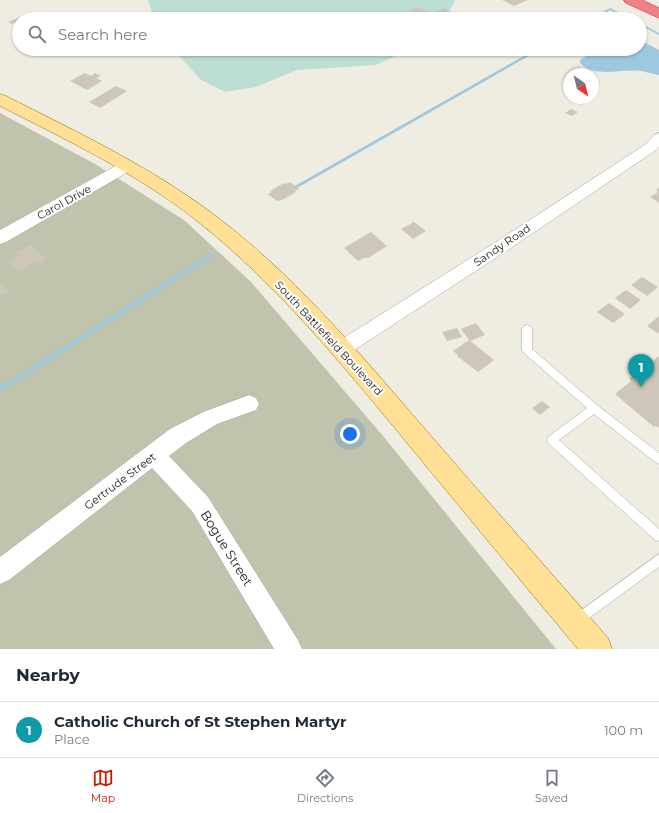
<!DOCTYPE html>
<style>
:root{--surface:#fff;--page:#f2f2f3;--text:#1f2937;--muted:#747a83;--line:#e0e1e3;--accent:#c91b00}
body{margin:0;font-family:Montserrat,sans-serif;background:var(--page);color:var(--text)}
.compass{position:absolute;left:563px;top:68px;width:36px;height:36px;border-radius:50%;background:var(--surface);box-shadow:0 1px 3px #0004;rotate:145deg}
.you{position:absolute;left:350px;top:434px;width:14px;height:14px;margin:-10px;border:3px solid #fff;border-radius:50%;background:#1a73e8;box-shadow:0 0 0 6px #1a73e833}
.badge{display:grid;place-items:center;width:26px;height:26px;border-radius:50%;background:var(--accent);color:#fff;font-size:13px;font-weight:700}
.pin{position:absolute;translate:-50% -33px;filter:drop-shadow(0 1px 2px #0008)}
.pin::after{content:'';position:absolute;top:21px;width:14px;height:12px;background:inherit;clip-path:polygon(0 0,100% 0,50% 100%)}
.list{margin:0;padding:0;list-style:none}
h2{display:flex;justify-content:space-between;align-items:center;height:52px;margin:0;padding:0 16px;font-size:17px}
h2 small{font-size:13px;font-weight:400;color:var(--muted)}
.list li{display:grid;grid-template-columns:26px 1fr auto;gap:12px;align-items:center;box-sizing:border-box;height:56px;padding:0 16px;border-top:1px solid var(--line)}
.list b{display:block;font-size:15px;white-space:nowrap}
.list p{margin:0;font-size:13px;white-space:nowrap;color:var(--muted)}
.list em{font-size:13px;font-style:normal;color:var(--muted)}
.icon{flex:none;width:22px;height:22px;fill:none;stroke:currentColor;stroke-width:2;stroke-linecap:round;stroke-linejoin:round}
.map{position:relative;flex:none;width:659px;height:649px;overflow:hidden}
.search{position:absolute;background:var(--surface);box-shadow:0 1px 3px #0004;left:12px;right:12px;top:12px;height:44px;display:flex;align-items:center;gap:10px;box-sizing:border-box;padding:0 14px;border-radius:22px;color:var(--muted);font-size:15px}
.sheet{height:108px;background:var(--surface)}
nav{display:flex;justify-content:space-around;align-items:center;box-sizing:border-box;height:56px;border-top:1px solid var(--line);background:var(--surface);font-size:11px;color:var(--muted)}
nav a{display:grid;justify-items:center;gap:2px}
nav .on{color:var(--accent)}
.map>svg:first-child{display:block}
.construction{fill:#c0c4ac}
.wetland{fill:#bdded3}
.water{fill:#9ec8e0}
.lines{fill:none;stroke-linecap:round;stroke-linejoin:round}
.stream{fill:#9ec8e0;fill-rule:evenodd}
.building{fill:#cfc6ba}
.service-casing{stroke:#a3a3a3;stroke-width:1}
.minor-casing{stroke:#a3a3a3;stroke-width:1}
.primary-casing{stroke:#957800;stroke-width:1}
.motorway-casing{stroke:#e31741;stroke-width:1}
.service{fill:#fff;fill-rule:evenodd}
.minor{fill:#fff;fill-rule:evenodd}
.primary{fill:#ffe096;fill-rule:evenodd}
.motorway{fill:#ec8288;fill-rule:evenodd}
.labels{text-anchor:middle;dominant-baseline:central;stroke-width:4;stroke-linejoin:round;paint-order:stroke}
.street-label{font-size:11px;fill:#1c1c1c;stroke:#fff}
.near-street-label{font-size:13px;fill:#1c1c1c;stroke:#fff}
</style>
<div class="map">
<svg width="659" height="649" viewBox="0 0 659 649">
<rect width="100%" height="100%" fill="#efece1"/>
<polygon class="construction" points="0,113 95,164 184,220 251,282 383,436 556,649 0,649"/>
<g class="wetland">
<polygon points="148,0 455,0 450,10 442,19 154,19"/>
<polygon points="173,49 411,49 376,65 297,70 256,87 225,92 201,80"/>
</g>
<path class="water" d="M640,40L659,50V75C653,74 647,72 641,71C620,68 597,79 580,63V60L596,49H640Z"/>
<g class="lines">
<g class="stream">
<polygon points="610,8 631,18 632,19 627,19 610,10 595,19 590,19"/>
<polygon points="640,23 659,33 659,35 640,25"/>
<polygon points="536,49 541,49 297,188 293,188 293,187"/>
<polygon points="211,253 214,255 213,256 0,392 0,387"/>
</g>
</g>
<g class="building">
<polygon points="502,0 528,0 514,6"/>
<polygon points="417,7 433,13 444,8 457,15 450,19 444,15 442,16 447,19 410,19 401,14"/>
<polygon points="32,12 35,14 25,19 19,19 19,21 12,24 8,22"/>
<polygon points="85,73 91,76 95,73 101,76 96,78 102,81 87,90 70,81"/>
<polygon points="116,86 127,91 100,108 89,102"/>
<polygon points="571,109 578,112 572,116 565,113"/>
<polygon points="290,182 299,189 295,191 296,192 282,200 277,201 268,194 272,192 270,191 284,183 286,184"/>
<polygon points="658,188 659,189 659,203 650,197 658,192 656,190"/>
<polygon points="414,222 426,231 413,239 401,229"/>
<polygon points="371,232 387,246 368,258 364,258 358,261 344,248"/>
<polygon points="30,245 46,259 39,264 35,261 19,271 9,262 20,255 17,253"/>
<polygon points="642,277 658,287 647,296 631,285"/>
<polygon points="0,283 9,291 0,296"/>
<polygon points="626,290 641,300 630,309 615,298"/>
<polygon points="609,303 625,314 613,323 597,312"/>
<polygon points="659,316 659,334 647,326"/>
<polygon points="476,323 485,335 470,341 461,329"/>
<polygon points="457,328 462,337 447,341 442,332"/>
<polygon points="469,340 494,360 478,372 457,356 458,355 453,351"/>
<polygon points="659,356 659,428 656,426 654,427 615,394 631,381 629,379"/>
<polygon points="542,401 550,407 540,415 532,408"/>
</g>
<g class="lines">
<g class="service-casing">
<g id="service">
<polygon points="527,325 530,326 532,328 532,349 597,405 659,453 659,464 655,462 594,414 559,440 659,529 659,541 655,540 548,443 547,440 548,437 587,408 524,353 522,350 522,328 524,326"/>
<polygon points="659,554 659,567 581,624 577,626 573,624 571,620 573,616"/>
</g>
</g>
<g class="minor-casing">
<g id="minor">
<polygon points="659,133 659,147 656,150 508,250 348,354 341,357 334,354 331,349 334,344 496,242 646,144 654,135"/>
<polygon points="127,161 133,163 135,166 133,169 6,242 0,244 0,230 121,163"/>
<polygon points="249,395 256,398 259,404 256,410 217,424 186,443 169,456 208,497 298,640 302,649 274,649 192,511 152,468 9,580 0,584 0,557 170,429 203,412"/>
</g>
</g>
<g class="primary-casing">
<path id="primary" d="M0,94L6,96C77,132 149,166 213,214C291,272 355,348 418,421C481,494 545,566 608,638L612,649H578C519,579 461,508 403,438C340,362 278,286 201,224C140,175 69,141 0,106Z"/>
</g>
<g class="motorway-casing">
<polygon id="motorway" points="624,0 642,0 659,8 659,18 626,3"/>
</g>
<use href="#service" class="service"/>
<use href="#minor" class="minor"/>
<use href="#primary" class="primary"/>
<use href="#motorway" class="motorway"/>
</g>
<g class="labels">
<g class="street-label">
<text transform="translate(64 202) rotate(-29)">Carol Drive</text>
<text transform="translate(502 245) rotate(-34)">Sandy Road</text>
<text transform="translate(329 338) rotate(47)">South Battlefield Boulevard</text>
<text transform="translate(120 481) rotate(-37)">Gertrude Street</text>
</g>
<g class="near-street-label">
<text transform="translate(227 548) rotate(58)">Bogue Street</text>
</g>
</g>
</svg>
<svg class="compass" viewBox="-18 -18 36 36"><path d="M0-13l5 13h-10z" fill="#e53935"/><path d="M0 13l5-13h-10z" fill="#747a83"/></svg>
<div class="you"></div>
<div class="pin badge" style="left:641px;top:387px;background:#0f9aa8">1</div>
<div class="search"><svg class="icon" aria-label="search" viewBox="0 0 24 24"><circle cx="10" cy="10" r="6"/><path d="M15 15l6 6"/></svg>Search here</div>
</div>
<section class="sheet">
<h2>Nearby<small></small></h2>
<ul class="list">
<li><span class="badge" style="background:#0f9aa8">1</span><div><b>Catholic Church of St Stephen Martyr</b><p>Place</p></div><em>100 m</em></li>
</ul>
</section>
<nav>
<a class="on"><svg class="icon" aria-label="map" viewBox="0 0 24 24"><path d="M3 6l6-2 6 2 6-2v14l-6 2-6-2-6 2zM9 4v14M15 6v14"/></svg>Map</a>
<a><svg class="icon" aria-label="directions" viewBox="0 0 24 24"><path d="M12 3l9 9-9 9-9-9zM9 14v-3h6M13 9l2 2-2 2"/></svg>Directions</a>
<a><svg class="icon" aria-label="saved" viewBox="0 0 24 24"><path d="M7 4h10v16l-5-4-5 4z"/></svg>Saved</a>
</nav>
